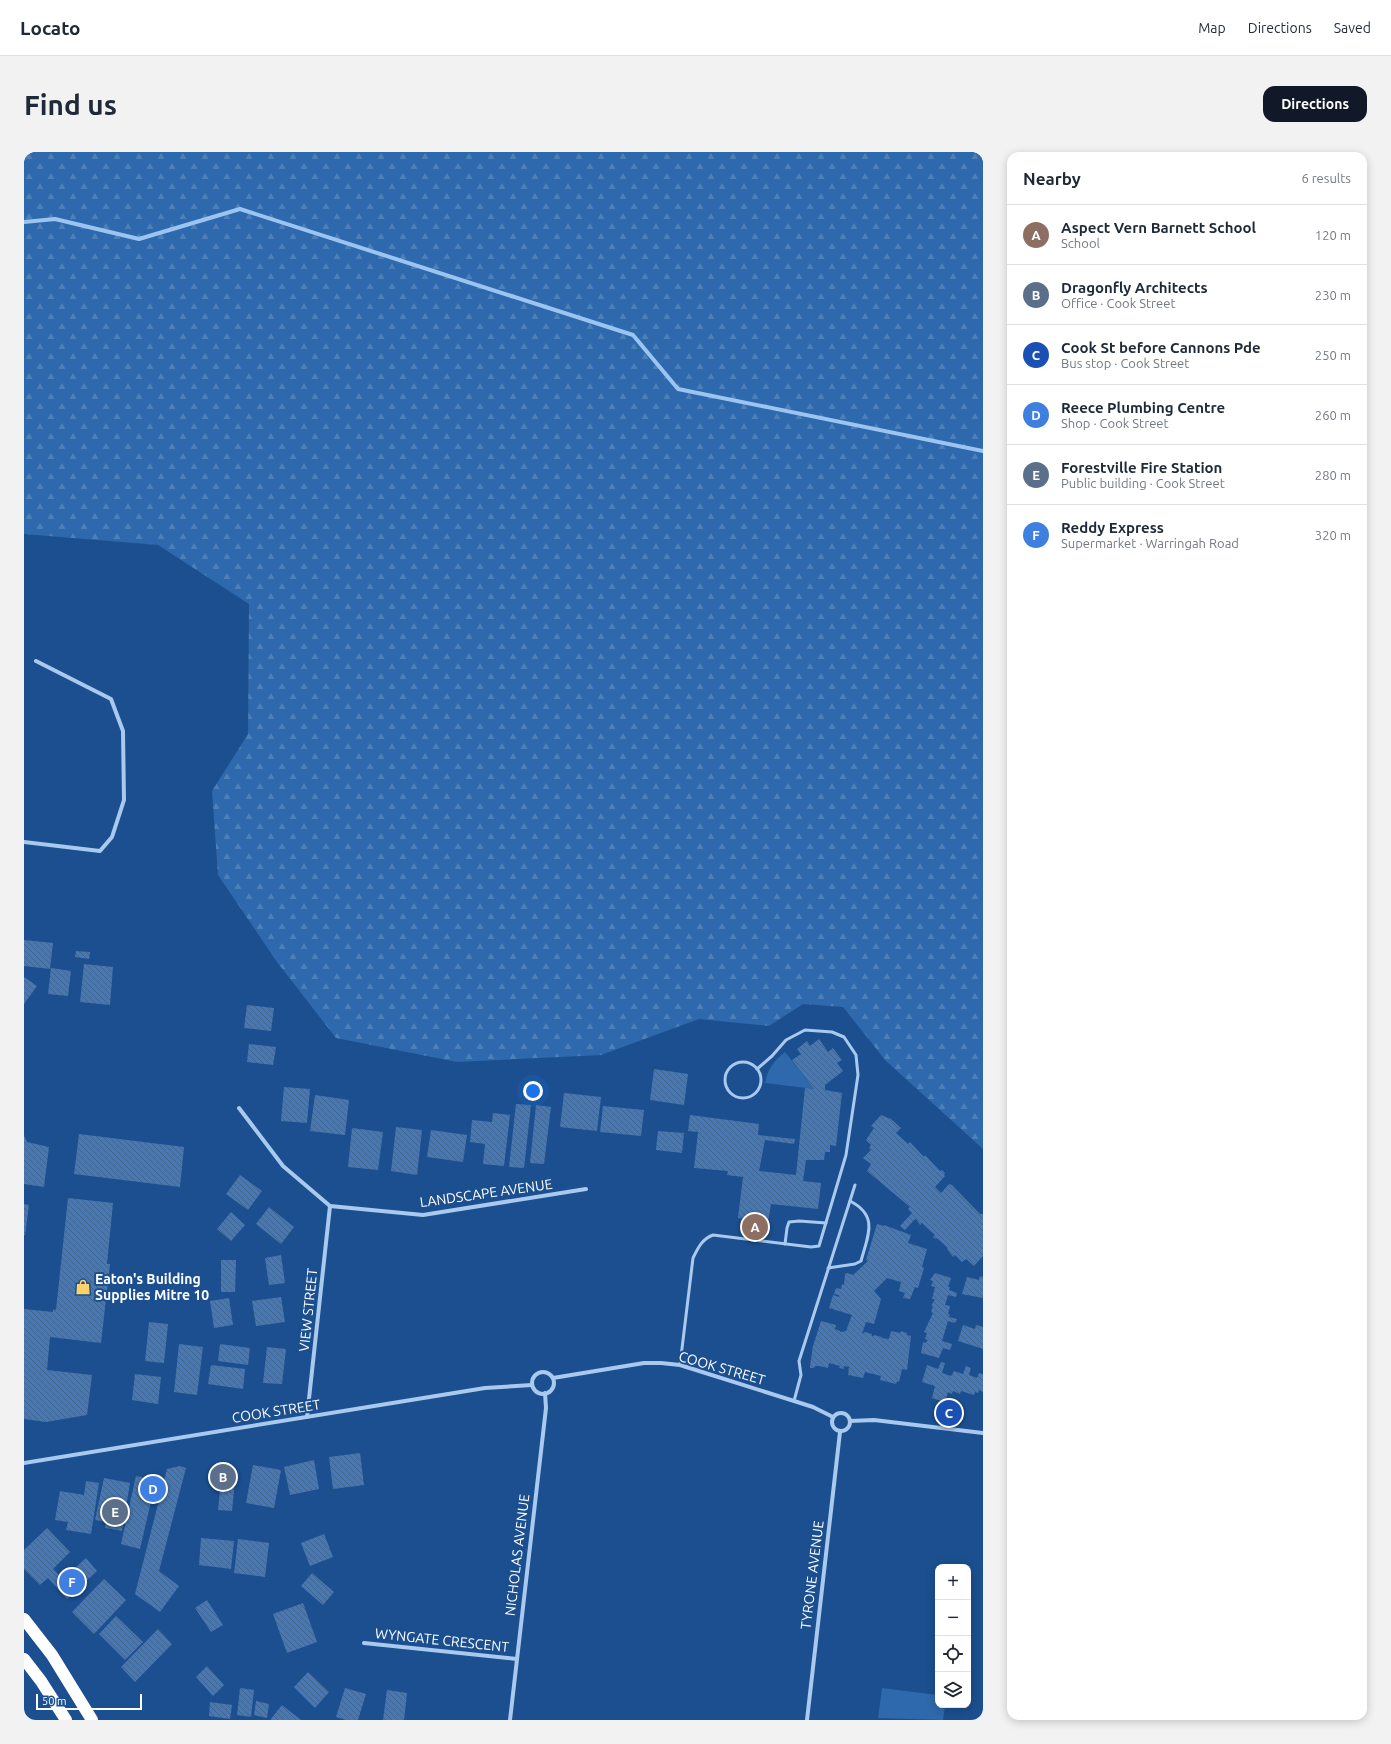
<!DOCTYPE html>
<meta charset="utf-8">
<style>
:root{--surface:#fff;--page:#f2f2f3;--text:#1f2937;--muted:#747a83;--line:#e0e1e3;--accent:#111827}
body{margin:0;font-family:Ubuntu,sans-serif;background:var(--page);color:var(--text)}
.controls{position:absolute;right:12px;bottom:12px;display:grid;overflow:hidden;border-radius:8px;box-shadow:0 2px 10px #0003}
.controls button{width:36px;height:36px;display:grid;place-items:center;padding:0;border:0;border-bottom:1px solid var(--line);background:var(--surface);color:var(--text);font:20px sans-serif}
.scale{position:absolute;left:12px;bottom:10px;width:106px;box-sizing:border-box;padding-left:4px;border:2px solid #fff;border-top:0;font-size:11px;line-height:14px;white-space:nowrap;color:#fff;-webkit-text-stroke:3px #1b4f8f;paint-order:stroke}
.you{position:absolute;left:509px;top:939px;width:14px;height:14px;margin:-10px;border:3px solid #fff;border-radius:50%;background:#1a73e8;box-shadow:0 0 0 6px #1a73e833}
.badge{display:grid;place-items:center;width:26px;height:26px;border-radius:50%;background:var(--accent);color:#fff;font-size:13px;font-weight:700}
.pin{position:absolute;translate:-50% -50%;border:2px solid #fff;box-shadow:0 1px 4px #0006}
.list{margin:0;padding:0;list-style:none}
h2{display:flex;justify-content:space-between;align-items:center;height:52px;margin:0;padding:0 16px;font-size:17px}
h2 small{font-size:13px;font-weight:400;color:var(--muted)}
.list li{display:grid;grid-template-columns:26px 1fr auto;gap:12px;align-items:center;box-sizing:border-box;height:60px;padding:0 16px;border-top:1px solid var(--line)}
.list b{display:block;font-size:15px;white-space:nowrap}
.list p{margin:0;font-size:13px;white-space:nowrap;color:var(--muted)}
.list em{font-size:13px;font-style:normal;color:var(--muted)}
.icon{flex:none;width:22px;height:22px;fill:none;stroke:currentColor;stroke-width:2;stroke-linecap:round;stroke-linejoin:round}
.map{position:relative;flex:none;width:959px;height:1568px;overflow:hidden;border-radius:12px}
header{display:flex;align-items:center;gap:24px;box-sizing:border-box;height:56px;padding:0 20px;background:var(--surface);border-bottom:1px solid var(--line)}
header strong{font-size:19px}
nav{display:flex;gap:22px;margin-inline-start:auto;font-size:14px}
.intro{display:flex;align-items:center;justify-content:space-between;box-sizing:border-box;height:96px;padding:0 24px}
h1{margin:0;font-size:28px}
.button{padding:10px 18px;border-radius:12px;background:var(--accent);color:#fff;font-size:14px;font-weight:700}
main{display:flex;gap:24px;padding:0 24px}
aside{flex:1;background:var(--surface);border-radius:12px;box-shadow:0 2px 10px #0003}
.map>svg:first-child{display:block}
.grass{fill:#2e69ad}
.forest{fill:url(#forest-firs)}
.lines{fill:none;stroke-linecap:round;stroke-linejoin:round}
.stream{stroke:#9cc4f0;stroke-width:4}
.building{fill:url(#building-back-hatch)}
.lane{stroke:#a9c9ee;stroke-width:3}
.street{stroke:#a9c9ee;stroke-width:4}
.highway{stroke:#fff;stroke-width:12}
.labels{text-anchor:middle;dominant-baseline:central;stroke-width:4;stroke-linejoin:round;paint-order:stroke}
.street-label{font-size:14px;fill:#fff;stroke:#1b4f8f}
.poi-label{font-size:14px;font-weight:bold;fill:#fff;stroke:#1b4f8f;text-anchor:start}
</style>
<header>
<strong>Locato</strong>
<nav><a>Map</a><a>Directions</a><a>Saved</a></nav>
</header>
<div class="intro"><h1>Find us</h1><a class="button">Directions</a></div>
<main>
<div class="map">
<svg width="959" height="1568" viewBox="0 0 959 1568">
<defs>
<pattern id="forest-firs" width="22" height="20" patternUnits="userSpaceOnUse"><rect width="22" height="20" fill="#2e69ad"/><path d="M5 1l3.5 6h-7zM16 11l3.5 6h-7z" fill="#4d80b9"/></pattern>
<pattern id="building-back-hatch" width="6" height="6" patternUnits="userSpaceOnUse"><rect width="6" height="6" fill="#4478b7"/><path d="M-1 5l2 2M0 0l6 6M5-1l2 2" fill="none" stroke="#486282"/></pattern>
</defs>
<rect width="100%" height="100%" fill="#1b4f8f"/>
<g class="grass">
<path d="M761,900L790,937L741,931C744,916 750,909 761,900Z"/>
<polygon points="858,1536 914,1543 914,1553 921,1553 919,1568 854,1566"/>
</g>
<polygon class="forest" points="0,0 959,0 959,997 862,909 819,855 779,852 745,874 675,867 577,903 433,910 312,886 253,810 194,723 188,639 224,582 225,452 134,393 0,382"/>
<g class="lines">
<polyline class="stream" points="0,70 31,67 115,87 216,57 609,183 654,237 959,299"/>
</g>
<g class="building">
<polygon points="0,788 29,791 26,817 0,814"/>
<polygon points="52,799 66,800 65,807 51,805"/>
<polygon points="60,812 89,815 86,853 56,850"/>
<polygon points="27,816 47,819 44,844 24,842"/>
<polygon points="0,825 13,834 0,852"/>
<polygon points="223,853 250,856 247,879 220,876"/>
<polygon points="795,887 804,900 809,896 818,908 813,911 819,919 801,933 801,938 818,941 812,994 806,993 806,1000 801,1000 800,1008 782,1008 779,1029 797,1031 794,1057 747,1052 744,1070 714,1066 719,1025 703,1023 704,1019 670,1016 674,980 664,979 666,963 735,972 734,983 771,987 770,992 741,988 735,1019 772,1023 781,936 790,937 768,908 777,902 773,897 783,889 786,894"/>
<polygon points="225,892 252,895 249,913 223,910"/>
<polygon points="630,917 664,922 660,953 626,948"/>
<polygon points="260,935 286,937 283,971 257,969"/>
<polygon points="540,941 577,945 573,979 536,975"/>
<polygon points="291,943 325,948 321,983 286,979"/>
<polygon points="492,952 507,953 500,1016 485,1015"/>
<polygon points="512,953 527,955 520,1012 506,1011"/>
<polygon points="579,954 620,958 617,984 576,980"/>
<polygon points="469,961 486,963 480,1014 459,1012 461,992 446,990 448,968 468,970"/>
<polygon points="857,963 867,967 877,976 872,981 884,992 886,990 900,1005 901,1003 916,1019 918,1018 921,1021 920,1023 921,1024 911,1035 917,1041 925,1032 928,1033 956,1062 959,1062 959,1104 950,1114 942,1107 938,1110 931,1103 929,1105 923,1097 924,1096 913,1086 912,1087 909,1085 911,1083 898,1071 896,1073 893,1068 891,1067 881,1078 876,1074 888,1061 884,1057 886,1055 843,1019 847,1012 839,1006 847,998 845,996 847,993 842,988 850,976 847,974"/>
<polygon points="372,975 398,978 393,1023 367,1019"/>
<polygon points="328,976 359,980 354,1018 324,1015"/>
<polygon points="407,978 443,983 439,1010 403,1005"/>
<polygon points="634,979 660,981 658,1001 632,998"/>
<polygon points="55,982 160,995 156,1035 50,1022"/>
<polygon points="0,983 3,990 25,995 20,1035 0,1032"/>
<polygon points="216,1023 238,1039 224,1058 202,1042"/>
<polygon points="44,1046 89,1051 83,1112 86,1112 77,1191 26,1185 23,1218 68,1223 63,1263 22,1270 0,1267 0,1157 29,1160 29,1157 32,1158"/>
<polygon points="0,1052 5,1053 1,1083 0,1083"/>
<polygon points="245,1055 270,1075 257,1092 232,1072"/>
<polygon points="207,1060 221,1073 207,1089 193,1077"/>
<polygon points="853,1072 860,1074 860,1073 887,1083 884,1091 903,1097 898,1115 900,1116 894,1136 891,1135 886,1147 879,1146 881,1141 875,1139 877,1130 863,1126 850,1139 857,1147 850,1172 842,1170 838,1182 841,1180 848,1182 848,1184 850,1184 850,1183 858,1185 857,1186 865,1187 867,1179 876,1181 877,1179 883,1181 883,1183 887,1184 883,1218 878,1217 875,1230 873,1229 872,1232 856,1228 857,1224 841,1220 839,1226 824,1223 825,1215 820,1214 820,1217 815,1216 816,1214 805,1211 804,1216 795,1214 791,1214 790,1216 786,1216 786,1214 789,1194 797,1169 812,1173 811,1177 816,1179 816,1180 822,1179 828,1163 805,1156 809,1143 815,1145 815,1143 810,1142 812,1136 817,1137 818,1132 820,1133 821,1122 823,1121 829,1123 844,1109 842,1108"/>
<polygon points="257,1103 261,1131 245,1133 241,1106"/>
<polygon points="197,1108 212,1108 211,1140 197,1140"/>
<polygon points="911,1121 927,1126 924,1135 926,1135 925,1138 933,1141 932,1145 924,1143 921,1153 926,1154 924,1162 926,1163 925,1165 933,1167 931,1171 924,1169 918,1189 928,1192 926,1198 919,1196 915,1206 897,1201 899,1190 901,1191 904,1188 901,1187 903,1181 900,1180 909,1161 907,1160 909,1154 907,1154 911,1147 908,1147 911,1135 907,1134 909,1129 906,1128"/>
<polygon points="956,1124 959,1125 959,1146 938,1142 943,1125 955,1128"/>
<polygon points="257,1145 261,1170 232,1174 228,1149"/>
<polygon points="205,1146 209,1173 190,1176 186,1149"/>
<polygon points="125,1170 144,1172 140,1211 121,1209"/>
<polygon points="939,1173 951,1177 952,1173 959,1175 959,1197 934,1189"/>
<polygon points="155,1192 179,1195 173,1243 150,1240"/>
<polygon points="196,1192 226,1196 224,1213 194,1209"/>
<polygon points="243,1195 262,1197 258,1232 239,1231"/>
<polygon points="917,1210 921,1211 918,1221 927,1224 930,1219 939,1222 942,1214 947,1216 945,1223 953,1226 955,1221 959,1222 959,1240 955,1238 954,1241 951,1240 950,1243 937,1239 936,1242 929,1239 928,1242 924,1240 921,1250 908,1246 911,1234 898,1230 903,1213 914,1217"/>
<polygon points="187,1213 221,1217 219,1237 184,1232"/>
<polygon points="111,1222 137,1225 134,1252 108,1248"/>
<polygon points="336,1301 340,1333 309,1337 305,1305"/>
<polygon points="290,1308 295,1337 266,1343 260,1315"/>
<polygon points="229,1313 257,1318 250,1356 222,1351"/>
<polygon points="156,1314 162,1316 135,1419 155,1434 136,1460 111,1442 143,1317"/>
<polygon points="198,1318 212,1319 208,1359 194,1358"/>
<polygon points="112,1324 132,1328 116,1397 97,1392"/>
<polygon points="80,1326 106,1331 98,1379 81,1376 82,1370 71,1368"/>
<polygon points="62,1329 75,1331 67,1382 42,1378 44,1370 31,1368 36,1339 60,1343"/>
<polygon points="23,1376 46,1400 29,1417 39,1427 62,1406 73,1419 43,1447 24,1426 16,1433 0,1417 0,1398"/>
<polygon points="300,1382 309,1405 286,1414 277,1391"/>
<polygon points="177,1386 210,1389 207,1417 175,1413"/>
<polygon points="214,1387 245,1391 241,1425 210,1421"/>
<polygon points="288,1421 310,1440 299,1453 277,1434"/>
<polygon points="80,1427 102,1448 70,1482 48,1460"/>
<polygon points="183,1448 199,1473 187,1480 171,1456"/>
<polygon points="279,1451 293,1490 263,1501 249,1462"/>
<polygon points="92,1464 119,1490 101,1508 75,1482"/>
<polygon points="134,1477 148,1492 111,1530 97,1515"/>
<polygon points="183,1514 200,1533 189,1544 172,1525"/>
<polygon points="284,1520 305,1540 291,1556 270,1535"/>
<polygon points="216,1536 230,1538 227,1565 213,1563"/>
<polygon points="321,1536 342,1542 334,1568 322,1568 312,1565"/>
<polygon points="363,1538 383,1541 380,1568 359,1568"/>
<polygon points="232,1549 245,1552 243,1566 230,1563"/>
<polygon points="186,1550 208,1553 206,1567 185,1564"/>
<polygon points="258,1553 277,1568 246,1568"/>
</g>
<g class="lines">
<g class="lane">
<circle cx="719" cy="928" r="18"/>
<polyline points="761,1092 763,1076 765,1070 775,1069 802,1071"/>
<path d="M804,1116L831,1112L837,1109C844,1083 855,1064 826,1049"/>
<path d="M656,1213L669,1106C674,1096 678,1087 689,1083L787,1095L795,1094L822,1003L834,923L832,903L820,885L808,880L781,878L762,888L748,904L733,917"/>
<polyline points="770,1249 777,1223 775,1209 831,1033"/>
</g>
<g class="street">
<polyline points="0,690 76,699 88,685 100,648 99,579 87,547 12,509"/>
<polyline points="215,956 259,1014 306,1054 399,1063 562,1037"/>
<circle cx="519" cy="1231" r="11"/>
<polyline points="529,1226 620,1211 637,1211 656,1213 789,1255 809,1265"/>
<circle cx="817" cy="1270" r="9"/>
<polyline points="283,1265 306,1054"/>
<polyline points="826,1269 850,1268 959,1281"/>
<polyline points="0,1311 461,1236 508,1233"/>
<polyline points="340,1491 493,1507"/>
<polyline points="486,1568 522,1256 521,1241"/>
<polyline points="783,1568 816,1280"/>
</g>
<g class="highway">
<polyline points="0,1467 28,1503 68,1568"/>
<polyline points="0,1507 17,1529 42,1568"/>
</g>
</g>
<defs>
<g id="shop-bare" transform="scale(1.2)"><path d="M-5-2.5h2.3a2.7 3.5 0 0 1 5.4 0H5L5.5 6h-11ZM-1.5-2.5h3a1.5 2.3 0 0 0-3 0Z" fill="#ffd166" stroke="#1b4f8f" stroke-width="2.5" paint-order="stroke"/></g>
</defs>
<g fill-rule="evenodd">
<use href="#shop-bare" x="59" y="1135"/>
</g>
<g class="labels">
<g class="street-label">
<text transform="translate(462 1041) rotate(-8)">LANDSCAPE AVENUE</text>
<text transform="translate(284 1158) rotate(-84)">VIEW STREET</text>
<text transform="translate(698 1216) rotate(16)">COOK STREET</text>
<text transform="translate(252 1259) rotate(-9)">COOK STREET</text>
<text transform="translate(493 1403) rotate(-83)">NICHOLAS AVENUE</text>
<text transform="translate(788 1423) rotate(-83)">TYRONE AVENUE</text>
<text transform="translate(418 1488) rotate(6)">WYNGATE CRESCENT</text>
</g>
<g class="poi-label">
<text x="71" y="1127">Eaton's Building<tspan x="71" dy="16">Supplies Mitre 10</tspan></text>
</g>
</g>
</svg>
<div class="controls">
<button>+</button>
<button>−</button>
<button><svg class="icon" aria-label="locate" viewBox="0 0 24 24"><circle cx="12" cy="12" r="6"/><path d="M12 2v4M12 18v4M2 12h4M18 12h4"/></svg></button>
<button><svg class="icon" aria-label="layers" viewBox="0 0 24 24"><path d="M12 4l9 5-9 5-9-5zM3 14l9 5 9-5"/></svg></button>
</div>
<div class="scale">50 m</div>
<div class="you"></div>
<div class="pin badge" style="left:731px;top:1075px;background:#8d6e63">A</div>
<div class="pin badge" style="left:199px;top:1325px;background:#5c6f8a">B</div>
<div class="pin badge" style="left:925px;top:1261px;background:#1a4fb4">C</div>
<div class="pin badge" style="left:129px;top:1337px;background:#3f7fe0">D</div>
<div class="pin badge" style="left:91px;top:1360px;background:#5c6f8a">E</div>
<div class="pin badge" style="left:48px;top:1430px;background:#3f7fe0">F</div>
</div>
<aside>
<h2>Nearby<small>6 results</small></h2>
<ul class="list">
<li><span class="badge" style="background:#8d6e63">A</span><div><b>Aspect Vern Barnett School</b><p>School</p></div><em>120 m</em></li>
<li><span class="badge" style="background:#5c6f8a">B</span><div><b>Dragonfly Architects</b><p>Office · Cook Street</p></div><em>230 m</em></li>
<li><span class="badge" style="background:#1a4fb4">C</span><div><b>Cook St before Cannons Pde</b><p>Bus stop · Cook Street</p></div><em>250 m</em></li>
<li><span class="badge" style="background:#3f7fe0">D</span><div><b>Reece Plumbing Centre</b><p>Shop · Cook Street</p></div><em>260 m</em></li>
<li><span class="badge" style="background:#5c6f8a">E</span><div><b>Forestville Fire Station</b><p>Public building · Cook Street</p></div><em>280 m</em></li>
<li><span class="badge" style="background:#3f7fe0">F</span><div><b>Reddy Express</b><p>Supermarket · Warringah Road</p></div><em>320 m</em></li>
</ul>
</aside>
</main>
